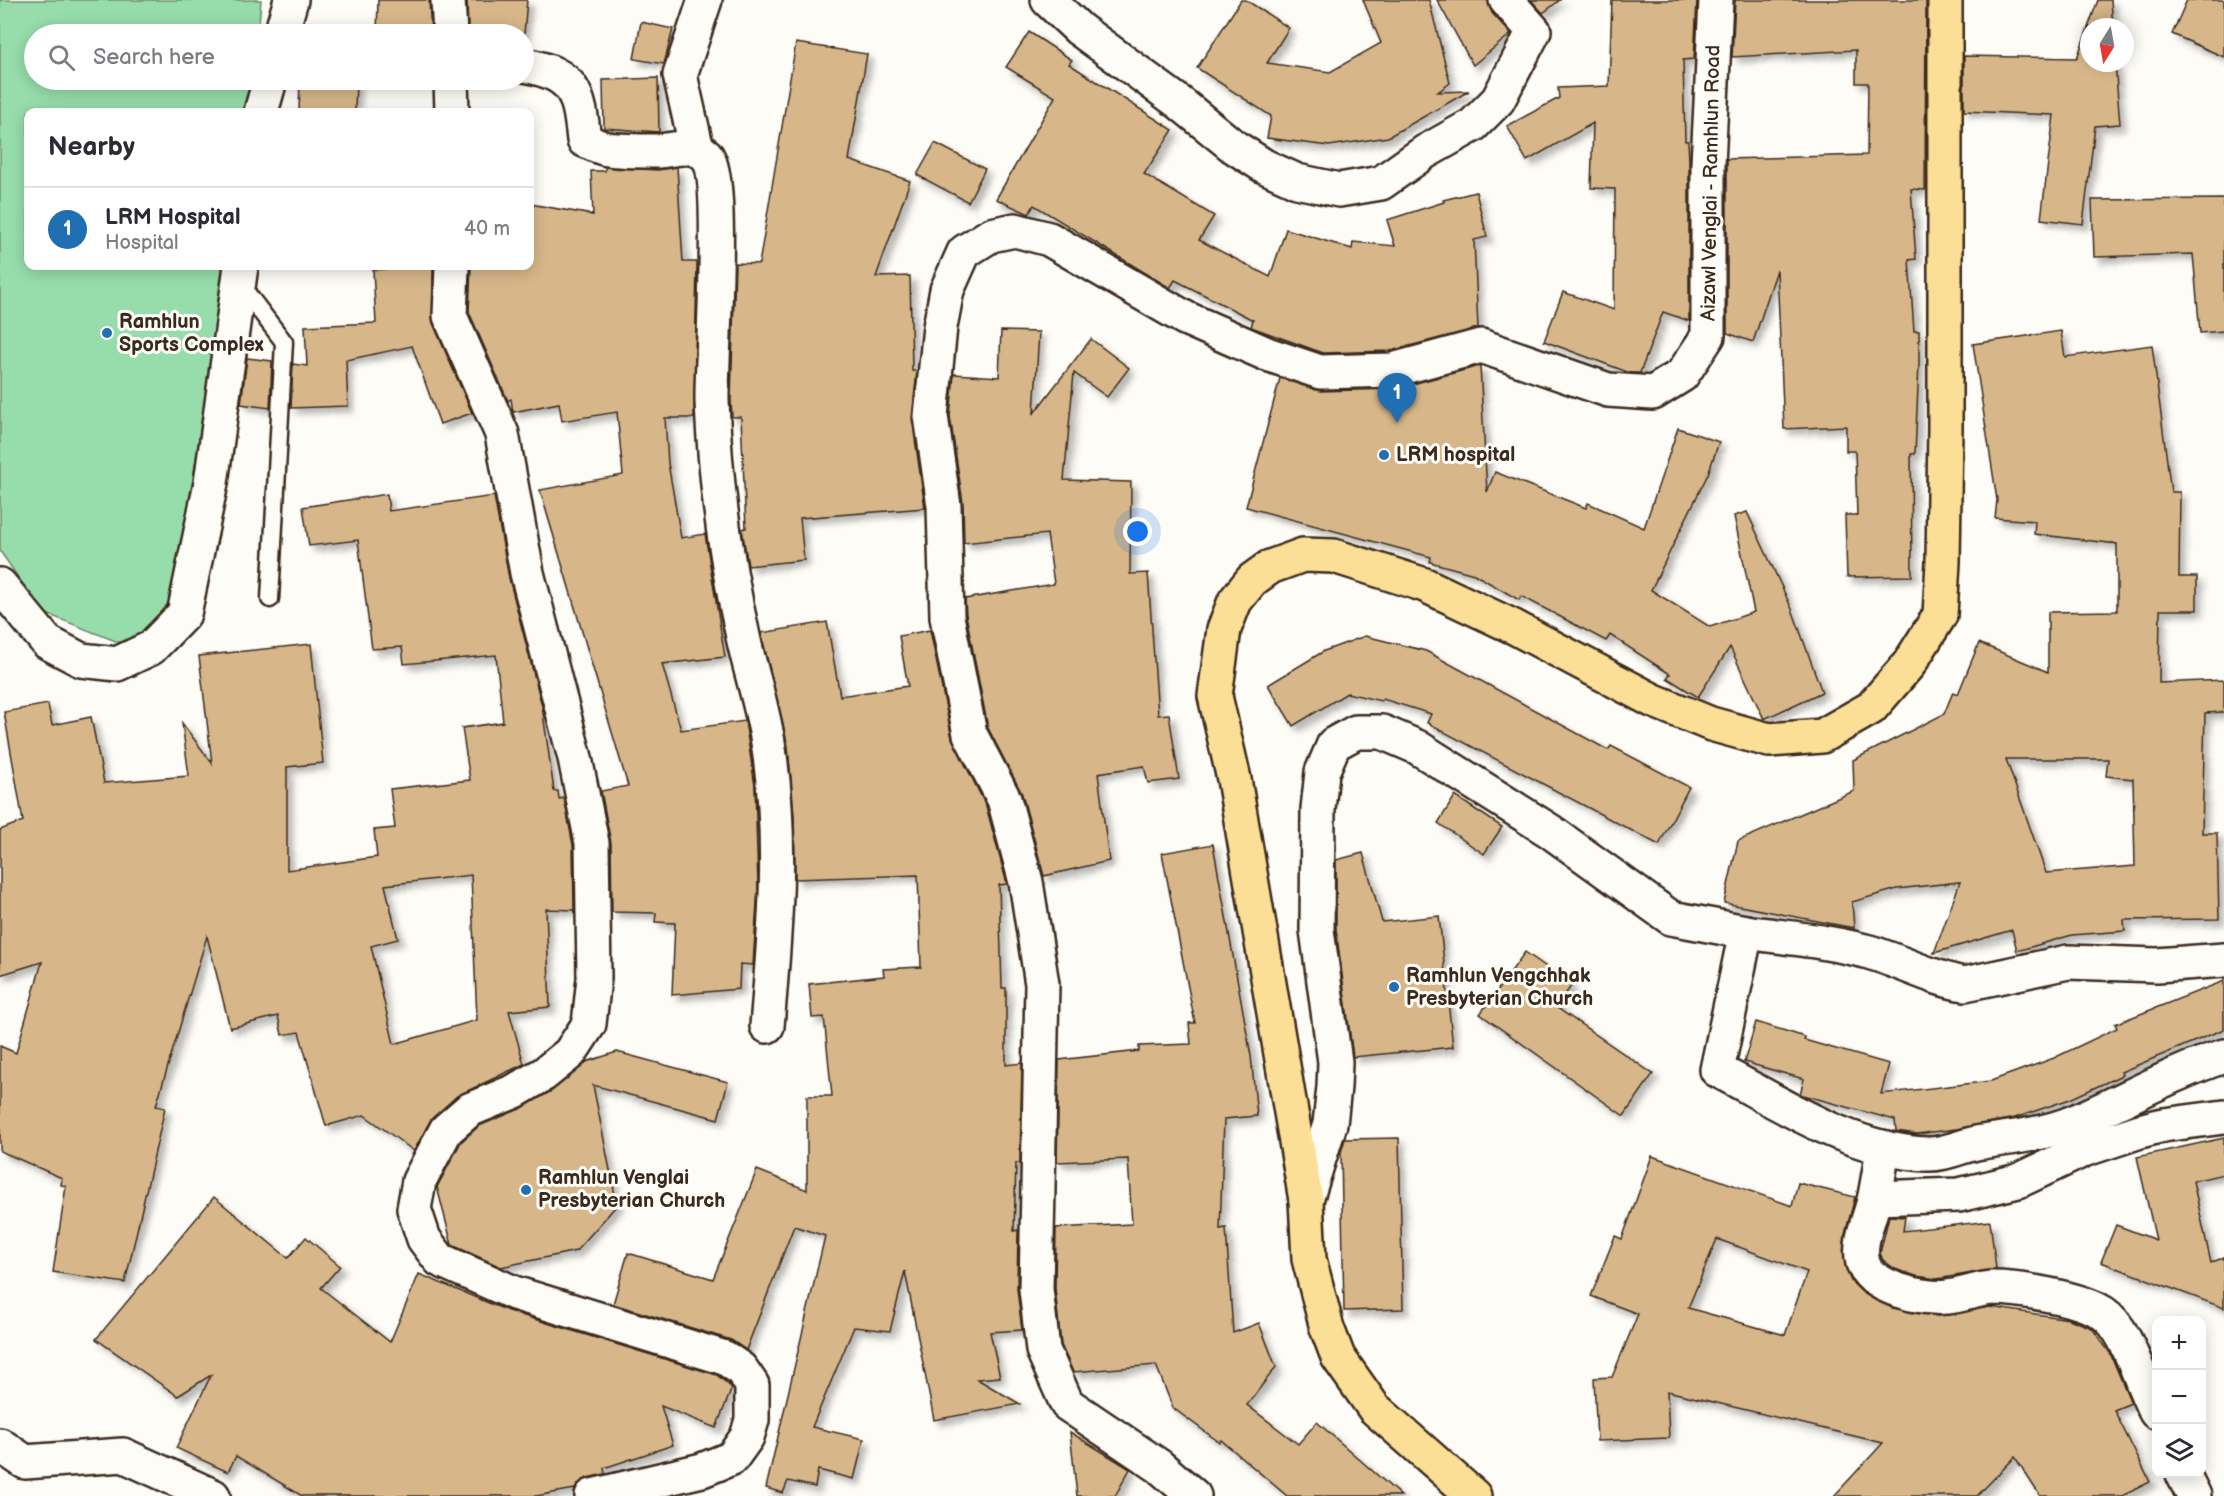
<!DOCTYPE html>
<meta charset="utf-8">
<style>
:root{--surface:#fff;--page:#f7f7f7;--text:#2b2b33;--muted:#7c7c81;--line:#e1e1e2;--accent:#1f6fb2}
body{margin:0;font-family:"Balsamiq Sans",sans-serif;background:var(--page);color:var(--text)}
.controls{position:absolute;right:18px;bottom:18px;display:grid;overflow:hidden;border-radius:12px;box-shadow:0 3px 15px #0003}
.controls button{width:54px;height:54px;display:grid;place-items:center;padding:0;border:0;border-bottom:2px solid var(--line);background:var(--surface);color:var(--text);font:30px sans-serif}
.compass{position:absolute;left:2080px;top:18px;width:54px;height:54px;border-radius:50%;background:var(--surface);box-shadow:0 3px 15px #0003;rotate:191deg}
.you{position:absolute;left:1138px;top:532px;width:21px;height:21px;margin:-15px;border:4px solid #fff;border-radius:50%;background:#1a73e8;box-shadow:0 0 0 9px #1a73e833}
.badge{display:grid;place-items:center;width:39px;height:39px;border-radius:50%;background:var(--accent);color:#fff;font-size:20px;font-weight:700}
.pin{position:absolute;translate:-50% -50px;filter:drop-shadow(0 2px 3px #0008)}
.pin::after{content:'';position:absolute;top:32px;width:21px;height:18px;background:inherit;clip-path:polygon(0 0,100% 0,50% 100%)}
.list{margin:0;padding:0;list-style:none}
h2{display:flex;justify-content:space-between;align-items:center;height:78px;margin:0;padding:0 24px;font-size:26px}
h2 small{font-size:20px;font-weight:400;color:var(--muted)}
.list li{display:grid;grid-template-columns:39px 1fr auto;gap:18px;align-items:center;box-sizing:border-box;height:84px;padding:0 24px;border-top:2px solid var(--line)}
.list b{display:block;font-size:22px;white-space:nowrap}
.list p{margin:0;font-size:20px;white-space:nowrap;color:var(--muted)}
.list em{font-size:20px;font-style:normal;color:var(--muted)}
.icon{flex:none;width:33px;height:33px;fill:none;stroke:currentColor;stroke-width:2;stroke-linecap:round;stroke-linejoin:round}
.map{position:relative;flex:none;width:2224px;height:1496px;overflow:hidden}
.search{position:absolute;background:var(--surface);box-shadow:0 3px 15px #0003;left:24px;top:24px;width:510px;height:66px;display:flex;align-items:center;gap:15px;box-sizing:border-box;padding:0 21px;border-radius:33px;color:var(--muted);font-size:22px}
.panel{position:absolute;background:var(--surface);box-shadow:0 3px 15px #0003;left:24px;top:108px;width:510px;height:162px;border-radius:12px}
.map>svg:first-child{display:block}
.green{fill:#97ddab;stroke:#698464;stroke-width:1.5}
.building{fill:#d7b78a;stroke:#3b2a1e;stroke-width:1.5;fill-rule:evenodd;filter:url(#shadow)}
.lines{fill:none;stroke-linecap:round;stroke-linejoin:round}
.service-casing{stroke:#3b2a1e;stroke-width:21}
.minor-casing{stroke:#3b2a1e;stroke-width:38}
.primary-casing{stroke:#3b2a1e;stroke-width:38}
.service{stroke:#fdfcf7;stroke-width:16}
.minor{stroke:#fdfcf7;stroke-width:33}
.primary{stroke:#fbdf96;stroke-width:33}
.poi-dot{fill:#1f6fb2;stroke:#fdfcf7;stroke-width:2}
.labels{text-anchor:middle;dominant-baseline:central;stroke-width:6;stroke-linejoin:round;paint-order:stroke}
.street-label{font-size:20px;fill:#3b2a1e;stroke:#fdfcf7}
.poi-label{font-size:20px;font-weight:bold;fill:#3b2a1e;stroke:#fdfcf7;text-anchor:start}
</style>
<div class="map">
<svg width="2224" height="1496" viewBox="0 0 2224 1496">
<defs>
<filter id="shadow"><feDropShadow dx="5.5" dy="5.5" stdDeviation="3" flood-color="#0004"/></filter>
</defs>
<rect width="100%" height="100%" fill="#fdfcf7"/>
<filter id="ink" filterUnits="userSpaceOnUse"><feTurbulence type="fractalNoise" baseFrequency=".0167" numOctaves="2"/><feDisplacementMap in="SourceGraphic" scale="12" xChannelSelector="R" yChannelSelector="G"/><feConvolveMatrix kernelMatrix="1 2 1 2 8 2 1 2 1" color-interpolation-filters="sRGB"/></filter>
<g filter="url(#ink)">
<polygon class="green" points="0,0 261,0 258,34 34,34 34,80 252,80 247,112 28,112 28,266 224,266 178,584 151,634 123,644 42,612 0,551"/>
<g class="building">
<polygon points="378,0 429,0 431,34 377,34"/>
<polygon points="467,0 527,0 524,34 468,34"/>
<polygon points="1241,0 1246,0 1289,28 1267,63 1330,72 1381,43 1363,0 1429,0 1450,83 1438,92 1469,91 1388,137 1329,146 1267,138 1271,116 1197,68"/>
<polygon points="1437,0 1488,0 1492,13 1511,34 1473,65"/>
<polygon points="1531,0 1560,0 1543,13"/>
<polygon points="1612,0 1697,0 1694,59 1683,60 1685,141 1688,141 1689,160 1689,321 1663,312 1640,373 1630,373 1544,341 1563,292 1614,310 1615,189 1591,188 1593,123 1527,161 1507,126 1559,98 1558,88 1609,86"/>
<polygon points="1735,0 1926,0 1925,190 1911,189 1916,259 1909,260 1914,331 1919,331 1919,364 1915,454 1911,454 1912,576 1847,577 1845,515 1857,515 1855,451 1846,451 1846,426 1784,429 1777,270 1753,342 1727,333 1727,159 1867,155 1868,83 1856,83 1856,50 1732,57"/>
<polygon points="2098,0 2111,0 2113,27 2089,27 2089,63 2115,63 2120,124 2095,126 2083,224 2041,219 2054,115 1964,111 1964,56 2077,58"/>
<polygon points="2187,0 2224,0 2224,57 2172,34"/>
<polygon points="641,22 673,29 664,64 634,59"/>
<polygon points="1029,32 1072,60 1069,64 1173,130 1144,174 1214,216 1199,240 1270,277 1286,229 1352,249 1353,242 1395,246 1387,220 1444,202 1443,200 1476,192 1487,237 1474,240 1478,328 1390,351 1323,353 1251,327 1253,320 1175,280 1170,288 1034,205 1029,214 996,199 1055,97 1006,67"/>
<polygon points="796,43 867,54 849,160 910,181 876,277 910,276 912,371 917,371 912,418 925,508 800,518 804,560 748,566 742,529 746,528 741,417 732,417 731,401 735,263 759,264"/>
<polygon points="658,78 659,132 604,128 603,80"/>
<polygon points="300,80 356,80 355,112 299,112"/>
<polygon points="935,143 985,169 968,202 917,175"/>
<polygon points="605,167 658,170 677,167 683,262 697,262 694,418 665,418 668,463 681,538 705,534 725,657 662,664 681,730 745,721 755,786 758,887 753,965 740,964 739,989 672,995 675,923 655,922 656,913 612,912 611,843 601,791 628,786 540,490 623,475 617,412 562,421 559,403 513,412 511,399 508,401 469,312 471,266 530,266 530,204 593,215 591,171 605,171"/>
<polygon points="2224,199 2224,331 2200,333 2193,254 2094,257 2092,200"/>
<polygon points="429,266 433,266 433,323 472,413 440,424 412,346 346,360 348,406 291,408 293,364 307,366 305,326 376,323 373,270"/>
<polygon points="1001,331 1039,332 1034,413 1091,339 1129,368 1107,397 1074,373 1064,480 1131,482 1130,574 1148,573 1158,715 1169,714 1179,779 1148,783 1144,766 1098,773 1109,861 1044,876 1022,794 988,728 966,615 965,599 1054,584 1047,534 964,543 963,503 950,416 954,374 999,377"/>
<path d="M2061,331L2065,357L2152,345L2171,492H2180L2179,577H2197V610H2160L2159,683L2224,680V712L2205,713L2202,833H2217L2219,919L2124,920L2125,931L2072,935L2017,951L2012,930L1934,953L1960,882L1897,889L1852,902L1854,928L1724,903L1738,841L1854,791L1853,760L1944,714L1953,692L1958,694L1979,643L2048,672V612L2117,611V544L2034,534L2035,521L1995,518L1997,500L1973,344ZM2006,759H2108L2106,776L2133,779L2135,866L2046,873Z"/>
<polygon points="247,358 272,361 270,408 241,404"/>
<polygon points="1480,366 1487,492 1495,472 1586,508 1588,503 1644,528 1678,428 1719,442 1708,474 1651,590 1710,627 1754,612 1734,516 1747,512 1792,609 1822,692 1764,719 1730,647 1698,697 1667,678 1670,674 1610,635 1606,641 1521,596 1519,600 1474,574 1430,562 1431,557 1246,507 1280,378 1320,391 1394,389"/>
<path d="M387,494L389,511L494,496L509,578L542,706L554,791H558L559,799L564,798L573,845L574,910L546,909L550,1007L509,1011L524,1064L457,1096L430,1121L414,1151L364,1115L326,1126L299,1032L282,1035L278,1016L230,1028L207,936L156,1106L165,1108L125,1283L53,1272L66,1186L61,1185L62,1178L0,1151V1046L16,1053L42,962L0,975V830L23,821L4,712L48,704L52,725L91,717L104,783L189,776L182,723L212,763L199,656L311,644L323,763L287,767V870L377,857L374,830L395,828L390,789L470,780L462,728L503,722L496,655L404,664L402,647L372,649L358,540L309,546L303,507ZM471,875L477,1020L394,1044L371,946L398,939L385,885Z"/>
<polygon points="827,622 840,696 908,686 899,636 930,630 952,738 986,806 1007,884 999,885 1002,988 1006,988 1006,1065 1022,1063 1020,1163 1016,1163 1014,1231 1018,1230 1017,1289 1022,1330 990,1332 1000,1377 977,1379 1020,1404 934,1420 905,1271 890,1331 854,1327 812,1427 864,1439 854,1479 818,1470 815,1487 788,1481 783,1493 766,1488 825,1236 794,1226 746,1350 731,1340 613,1304 628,1253 713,1279 757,1170 807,1190 807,1096 832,1096 824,1017 812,1018 809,984 884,976 883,969 921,967 918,875 795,879 794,817 788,746 761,633"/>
<polygon points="1365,636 1426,651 1608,750 1611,746 1689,787 1659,845 1427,723 1431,714 1383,699 1381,701 1347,693 1293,726 1268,685 1324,651"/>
<polygon points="1455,796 1502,827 1484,854 1438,823"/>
<polygon points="1213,844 1251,1056 1257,1116 1224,1119 1220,1229 1226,1228 1233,1333 1259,1323 1276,1367 1247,1405 1298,1444 1317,1422 1401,1496 1287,1496 1221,1440 1219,1442 1173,1408 1156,1365 1073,1372 1061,1345 1055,1288 1056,1228 1132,1224 1128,1159 1057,1162 1059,1060 1139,1051 1139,1046 1191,1044 1189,1023 1195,1023 1162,853"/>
<polygon points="1363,853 1382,922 1439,916 1453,1047 1353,1057 1336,929 1336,860"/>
<polygon points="1525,952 1572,985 1556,1007 1653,1074 1624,1116 1480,1014"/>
<polygon points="2224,981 2224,1029 2121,1072 2122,1075 2070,1099 2015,1118 1956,1129 1917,1134 1896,1131 1895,1120 1803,1095 1800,1094 1804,1079 1744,1062 1756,1022 1805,1037 1804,1040 1889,1064 1881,1094 1991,1081 2054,1058 2117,1028 2115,1024"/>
<polygon points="617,1052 728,1082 718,1119 593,1085 617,1205 576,1251 501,1267 452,1245 437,1187 461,1142 479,1126 522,1108 553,1090 586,1062"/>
<polygon points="1399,1138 1403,1309 1344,1311 1341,1152 1345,1139"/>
<polygon points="2224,1138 2224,1174 2193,1181 2211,1263 2224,1257 2224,1308 2101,1262 2116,1225 2156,1240 2137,1157"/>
<path d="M1652,1156L1792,1206L1798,1183L1855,1197L1845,1235V1266L1851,1281L1863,1293L1892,1308L1938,1316L1990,1307L2069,1319L2092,1328L2110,1353L2131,1403L2114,1410L2150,1482L2122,1496H2040L2015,1457L1977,1496H1834L1883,1443L1667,1391L1669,1438L1597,1441L1594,1378L1612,1377L1638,1314L1591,1296L1615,1236L1622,1239ZM1717,1239L1807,1272L1785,1335L1688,1308Z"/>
<polygon points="214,1197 288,1258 306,1237 340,1266 321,1288 390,1342 419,1274 508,1311 717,1375 732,1388 716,1428 661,1406 673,1445 604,1468 605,1474 587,1478 575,1489 536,1496 302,1496 236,1456 228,1472 176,1448 211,1375 178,1396 96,1339"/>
<polygon points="1889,1216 1905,1217 1903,1231 1990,1221 1996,1269 1937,1279 1916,1276 1895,1269 1883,1260 1880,1253"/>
<polygon points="1070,1432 1130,1469 1115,1496 1077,1496"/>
</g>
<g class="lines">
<g class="service-casing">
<polyline id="service" points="239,283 284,342 270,599"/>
</g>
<g class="minor-casing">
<g id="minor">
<polyline points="448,0 450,34"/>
<polyline points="1048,0 1079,29 1180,103 1233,146 1264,166 1297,181 1339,190 1381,183 1425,152 1473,125 1498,100 1534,31 1506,0"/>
<polyline points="281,34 291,0"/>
<path d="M524,65C575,74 579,93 584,140C592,143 600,148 608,149C620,151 645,151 658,151C673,150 693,142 706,155C726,177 711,361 712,401C715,481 726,562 744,641C752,677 764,712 769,749C783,842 775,933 767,1026"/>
<polyline points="451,80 452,112"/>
<polyline points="261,112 270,80"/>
<polyline points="697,150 680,75 705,0"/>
<polyline points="452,266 450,316 502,434 527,573 575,758 592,843 594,978 589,1024 570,1053 544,1074 515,1091 469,1110 446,1130 419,1181 414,1209 424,1239 440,1260 514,1293 725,1358 741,1369 752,1385 752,1420 747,1437 732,1458 702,1470 592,1496"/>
<polyline points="0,585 47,642 81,660 117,664 151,648 184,614 211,483 241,266"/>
<path d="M1746,932C1787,938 1829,941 1869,952C1900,961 1935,980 1965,984L2068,962L2157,965L2224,960"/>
<path d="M1883,1147C1881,1163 1878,1180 1875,1196C1871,1217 1857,1241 1863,1263C1870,1288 1924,1300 1947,1297C1962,1296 1977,1289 1992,1288C2018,1288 2081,1298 2103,1313C2129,1330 2140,1385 2156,1412"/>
<polyline points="1875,1198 1959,1195 2018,1181 2083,1150 2140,1131 2163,1125 2224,1117"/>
<path d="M1306,1200L1330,1124L1334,1087L1335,1062L1317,930L1318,809L1322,772L1334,744L1356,732H1382L1417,747L1550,831L1671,918L1746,932L1717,1070C1782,1104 1851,1151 1927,1154C1944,1155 1963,1145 1981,1142C2011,1138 2045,1134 2074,1122C2124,1101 2172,1073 2224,1056"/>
<polyline points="0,1445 25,1462 123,1455 213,1496"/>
<polyline points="2183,1474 2194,1496"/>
<polyline points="1194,1496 1159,1466 1067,1404 1043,1350 1036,1289 1042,984 1026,882 1004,799 970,734 947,617 944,506 931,416 940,327 947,290 964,252 991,235 1015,230 1049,239 1185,318 1267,354 1320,372 1393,370 1481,346 1608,390 1653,393 1682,375 1708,336 1708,164 1716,0"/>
</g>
</g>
<g class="primary-casing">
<polyline id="primary" points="1474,1496 1374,1408 1338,1357 1327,1328 1309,1259 1306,1200 1234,779 1215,696 1224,629 1235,601 1252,580 1270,567 1303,555 1334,556 1425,585 1514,627 1652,700 1711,724 1769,740 1822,736 1871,708 1909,664 1940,615 1943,562 1945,428 1945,0"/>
</g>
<use href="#service" class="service"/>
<use href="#minor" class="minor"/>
<use href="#primary" class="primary"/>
</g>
</g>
<g class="poi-dot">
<circle cx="107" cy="333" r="6"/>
<circle cx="1384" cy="455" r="6"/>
<circle cx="1394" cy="987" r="6"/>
<circle cx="526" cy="1190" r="6"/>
</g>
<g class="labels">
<g class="street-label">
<text transform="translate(1711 183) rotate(-89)">Aizawl Venglai - Ramhlun Road</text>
</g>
<g class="poi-label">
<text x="119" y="322">Ramhlun<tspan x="119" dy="23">Sports Complex</tspan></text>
<text x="1396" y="455">LRM hospital</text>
<text x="1406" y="976">Ramhlun Vengchhak<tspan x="1406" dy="23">Presbyterian Church</tspan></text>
<text x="538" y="1178">Ramhlun Venglai<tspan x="538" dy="23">Presbyterian Church</tspan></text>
</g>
</g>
</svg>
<div class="controls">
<button>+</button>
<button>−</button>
<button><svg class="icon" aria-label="layers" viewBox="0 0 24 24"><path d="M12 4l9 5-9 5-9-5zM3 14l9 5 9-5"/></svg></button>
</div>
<svg class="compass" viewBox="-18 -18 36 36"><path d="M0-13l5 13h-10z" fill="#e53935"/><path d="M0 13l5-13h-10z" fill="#7c7c81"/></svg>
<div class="you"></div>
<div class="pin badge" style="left:1397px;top:423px">1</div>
<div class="search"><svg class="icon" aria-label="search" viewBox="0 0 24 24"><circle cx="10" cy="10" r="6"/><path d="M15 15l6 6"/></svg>Search here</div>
<section class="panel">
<h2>Nearby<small></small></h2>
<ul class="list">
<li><span class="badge">1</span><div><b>LRM Hospital</b><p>Hospital</p></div><em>40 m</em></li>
</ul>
</section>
</div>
